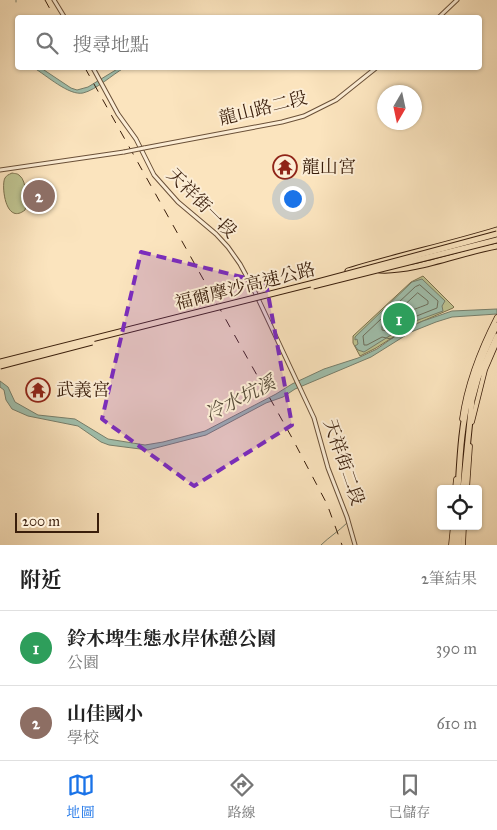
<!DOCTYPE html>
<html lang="zh-TW">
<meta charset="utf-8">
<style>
:root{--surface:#fff;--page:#f6f6f6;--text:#222;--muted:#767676;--line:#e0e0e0;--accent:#1a73e8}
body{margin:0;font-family:"IM FELL Great Primer","Noto Serif TC",serif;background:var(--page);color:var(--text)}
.controls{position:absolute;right:15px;bottom:15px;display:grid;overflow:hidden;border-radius:5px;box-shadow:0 1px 4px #0004}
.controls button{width:45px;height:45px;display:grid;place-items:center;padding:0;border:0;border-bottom:1px solid var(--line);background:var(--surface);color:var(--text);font:25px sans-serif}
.compass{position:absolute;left:377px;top:85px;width:45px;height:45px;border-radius:50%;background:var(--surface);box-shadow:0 1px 4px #0004;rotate:189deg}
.scale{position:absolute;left:15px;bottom:12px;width:84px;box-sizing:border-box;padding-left:5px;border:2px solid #3a1e0b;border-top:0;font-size:14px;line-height:18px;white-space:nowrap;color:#3a1e0b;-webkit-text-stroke:4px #fcedd5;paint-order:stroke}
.you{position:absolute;left:292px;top:198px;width:18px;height:18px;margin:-12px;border:4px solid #fff;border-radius:50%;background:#1a73e8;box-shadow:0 0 0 8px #1a73e833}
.badge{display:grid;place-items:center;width:32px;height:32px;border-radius:50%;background:var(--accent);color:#fff;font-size:16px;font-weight:700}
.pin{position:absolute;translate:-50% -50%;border:2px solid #fff;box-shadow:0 1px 5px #0006}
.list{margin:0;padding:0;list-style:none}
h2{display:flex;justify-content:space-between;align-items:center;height:65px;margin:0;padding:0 20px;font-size:21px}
h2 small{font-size:16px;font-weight:400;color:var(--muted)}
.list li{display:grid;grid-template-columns:32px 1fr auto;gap:15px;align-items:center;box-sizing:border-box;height:75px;padding:0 20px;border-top:1px solid var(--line)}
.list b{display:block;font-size:19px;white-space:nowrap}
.list p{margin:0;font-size:16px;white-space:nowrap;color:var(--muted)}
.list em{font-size:16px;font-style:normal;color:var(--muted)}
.icon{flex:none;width:28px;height:28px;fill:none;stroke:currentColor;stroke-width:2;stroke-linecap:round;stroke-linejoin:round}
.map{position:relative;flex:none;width:497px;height:545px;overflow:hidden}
.search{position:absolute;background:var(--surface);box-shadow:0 1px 4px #0004;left:15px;right:15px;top:15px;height:55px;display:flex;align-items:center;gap:12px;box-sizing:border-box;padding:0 18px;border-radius:5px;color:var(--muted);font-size:19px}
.sheet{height:215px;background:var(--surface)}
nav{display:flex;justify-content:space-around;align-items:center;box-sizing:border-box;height:70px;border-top:1px solid var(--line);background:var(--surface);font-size:14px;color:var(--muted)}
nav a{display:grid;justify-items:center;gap:2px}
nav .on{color:var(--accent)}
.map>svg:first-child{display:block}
.green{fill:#bfc491;stroke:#7c714e}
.water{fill:#a0bfac;stroke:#777f6c}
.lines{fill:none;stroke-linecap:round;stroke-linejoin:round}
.shore{stroke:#6d6e5c;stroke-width:1}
.stream{stroke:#777f6c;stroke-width:1}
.minor-casing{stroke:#6a5038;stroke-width:5}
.major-casing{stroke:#3a1e0b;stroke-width:5.5}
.highway-casing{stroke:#3a1e0b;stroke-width:7}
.minor{stroke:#fcedd5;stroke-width:3}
.major{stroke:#fbe4be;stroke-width:4}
.highway{stroke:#fbe4be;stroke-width:5}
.rail{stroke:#3a1e0b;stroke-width:1;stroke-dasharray:9 9;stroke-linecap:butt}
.minor-bridge-casing{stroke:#6a5038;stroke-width:5;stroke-linecap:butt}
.highway-bridge-casing{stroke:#3a1e0b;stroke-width:7;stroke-linecap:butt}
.minor-bridge{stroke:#fcedd5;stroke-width:3}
.highway-bridge{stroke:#fbe4be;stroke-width:5}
.marked{fill:#7b2cbf;fill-opacity:0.2;stroke:#7b2cbf;stroke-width:4;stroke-dasharray:10 6;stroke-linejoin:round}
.labels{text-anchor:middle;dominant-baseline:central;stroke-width:4;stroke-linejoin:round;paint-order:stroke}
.street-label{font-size:18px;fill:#3a1e0b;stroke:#fcedd5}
.poi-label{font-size:18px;fill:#3a1e0b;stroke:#fcedd5;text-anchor:start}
.water-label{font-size:19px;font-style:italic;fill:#594e3b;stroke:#fcedd5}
</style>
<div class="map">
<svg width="497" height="545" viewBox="0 0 497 545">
<rect width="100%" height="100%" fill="#fbe4be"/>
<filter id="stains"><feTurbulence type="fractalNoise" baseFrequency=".004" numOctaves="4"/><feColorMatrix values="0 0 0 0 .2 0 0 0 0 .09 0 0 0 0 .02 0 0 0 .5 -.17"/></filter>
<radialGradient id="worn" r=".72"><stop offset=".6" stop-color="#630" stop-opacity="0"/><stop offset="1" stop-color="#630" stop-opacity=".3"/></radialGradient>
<g class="green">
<path d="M12,173C16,174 17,173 20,176C26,180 28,203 25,210C5,226 1,184 5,178C7,175 8,175 12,173Z"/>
<polygon points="423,276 454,307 453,308 409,327 376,348 360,356 353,343 353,336 411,282"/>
</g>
<g class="water">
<path d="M34,68H41L71,88L77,90L88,87L119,68H124C113,74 96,90 83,93C69,96 46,75 34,68Z"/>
<polygon points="422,279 445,301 442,306 443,311 410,323 364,352 358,350 355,346 358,344 357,339 355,340 355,337 412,282"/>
<polygon points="497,309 497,314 452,317 436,322 411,332 371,357 295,389 283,397 266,403 206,435 148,450 109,445 101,442 78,426 28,416 12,409 6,400 4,390 0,387 0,381 8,387 15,402 38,415 75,419 108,439 145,445 163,442 205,431 276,394 292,384 324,369 358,358 377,349 405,329 423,321 452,311"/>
</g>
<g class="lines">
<g class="shore">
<polygon points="420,285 438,301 437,308 404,321 402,325 402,332 391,339 382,337 367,345 364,345 363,336 415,287"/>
<path d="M418,293L428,301V304C415,310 397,312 395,329L391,332L382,330V326Z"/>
</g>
<g class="stream">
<polyline points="16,0 16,2"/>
<path d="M321,545C329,537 339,531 347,523"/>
</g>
<g class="minor-casing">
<g id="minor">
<polyline points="54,0 65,18"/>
<polyline points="438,18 457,0"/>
<polyline points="93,68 118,114 136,139 154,175 178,202 216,234 228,247 240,264 254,290 314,418 328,468 347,517 355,545"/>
<polyline points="144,148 282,122 304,116 336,100 376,68"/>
<polyline points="0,170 124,152"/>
</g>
</g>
<g class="major-casing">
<g id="major">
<path d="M462,419C467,383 480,350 497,317"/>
<polyline points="472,422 485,370 497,342"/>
<polyline points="455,489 456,479"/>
<polyline points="467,489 470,446"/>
<polyline points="451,545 453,526"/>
<polyline points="463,545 464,526"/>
</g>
</g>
<g class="highway-casing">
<g id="highway">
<path d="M380,270C414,272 462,252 497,246"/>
<path d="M348,271C397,256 448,245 497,230"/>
<path d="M458,489C460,458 461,427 469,397C475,372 486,348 497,325"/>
<polyline points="463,489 472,400 478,378 497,336"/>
<polyline points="455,545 456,526"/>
<polyline points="459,545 460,526"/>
</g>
</g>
<use href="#minor" class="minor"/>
<use href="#major" class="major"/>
<use href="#highway" class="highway"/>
<g class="rail">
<polyline points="45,0 55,18"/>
<polyline points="85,68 291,436 327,504 342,545"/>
</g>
<g class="minor-bridge-casing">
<polyline id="minor-bridge" points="124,152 144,148"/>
</g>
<g class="highway-bridge-casing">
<g id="highway-bridge">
<polyline points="313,286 497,240"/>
<polyline points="0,362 314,283 497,234"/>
<polyline points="0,366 92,342"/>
</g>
</g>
<use href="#minor-bridge" class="minor-bridge"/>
<use href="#highway-bridge" class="highway-bridge"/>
</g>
<path class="marked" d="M141,252L266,283L292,425L194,486L102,419Z"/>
<defs>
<g id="temple-ring" transform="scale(1.25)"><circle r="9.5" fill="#fcedd5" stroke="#8f2418" stroke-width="1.5"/><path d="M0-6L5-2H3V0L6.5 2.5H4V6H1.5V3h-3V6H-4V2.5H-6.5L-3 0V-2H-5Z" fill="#8f2418"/></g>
</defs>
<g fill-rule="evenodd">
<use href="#temple-ring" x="285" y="167"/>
<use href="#temple-ring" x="38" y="390"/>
</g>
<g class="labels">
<g class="street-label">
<text transform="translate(263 108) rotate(-14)">龍山路二段</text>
<text transform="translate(202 203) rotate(45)">天祥街一段</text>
<text transform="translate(245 286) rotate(-14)">福爾摩沙高速公路</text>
<text transform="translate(344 462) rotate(71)">天祥街二段</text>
</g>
<g class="poi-label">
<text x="302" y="167">龍山宮</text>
<text x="56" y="390">武義宮</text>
</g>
<g class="water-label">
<text transform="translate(240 398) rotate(-27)">冷水坑溪</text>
</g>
</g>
<rect width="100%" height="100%" filter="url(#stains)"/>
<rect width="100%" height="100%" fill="url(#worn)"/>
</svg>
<div class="controls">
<button><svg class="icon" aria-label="locate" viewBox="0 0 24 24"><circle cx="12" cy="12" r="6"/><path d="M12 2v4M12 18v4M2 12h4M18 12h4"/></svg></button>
</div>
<svg class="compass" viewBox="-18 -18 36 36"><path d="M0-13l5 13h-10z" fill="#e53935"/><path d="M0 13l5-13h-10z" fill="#767676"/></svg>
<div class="scale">200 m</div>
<div class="you"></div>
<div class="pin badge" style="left:399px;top:319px;background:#2e9e5b">1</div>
<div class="pin badge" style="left:39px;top:196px;background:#8d6e63">2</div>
<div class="search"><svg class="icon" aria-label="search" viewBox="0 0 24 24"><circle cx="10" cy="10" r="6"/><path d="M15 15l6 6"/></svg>搜尋地點</div>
</div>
<section class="sheet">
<h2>附近<small>2筆結果</small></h2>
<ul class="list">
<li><span class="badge" style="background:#2e9e5b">1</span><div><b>鈴木埤生態水岸休憩公園</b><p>公園</p></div><em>390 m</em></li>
<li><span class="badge" style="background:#8d6e63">2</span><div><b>山佳國小</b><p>學校</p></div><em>610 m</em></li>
</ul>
</section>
<nav>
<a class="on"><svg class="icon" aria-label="map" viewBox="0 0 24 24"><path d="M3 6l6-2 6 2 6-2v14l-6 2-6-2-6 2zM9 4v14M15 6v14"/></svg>地圖</a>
<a><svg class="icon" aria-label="directions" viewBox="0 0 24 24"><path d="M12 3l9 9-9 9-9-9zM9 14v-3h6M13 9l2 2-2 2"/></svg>路線</a>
<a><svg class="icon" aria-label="saved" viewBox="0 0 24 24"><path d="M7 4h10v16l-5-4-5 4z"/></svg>已儲存</a>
</nav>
